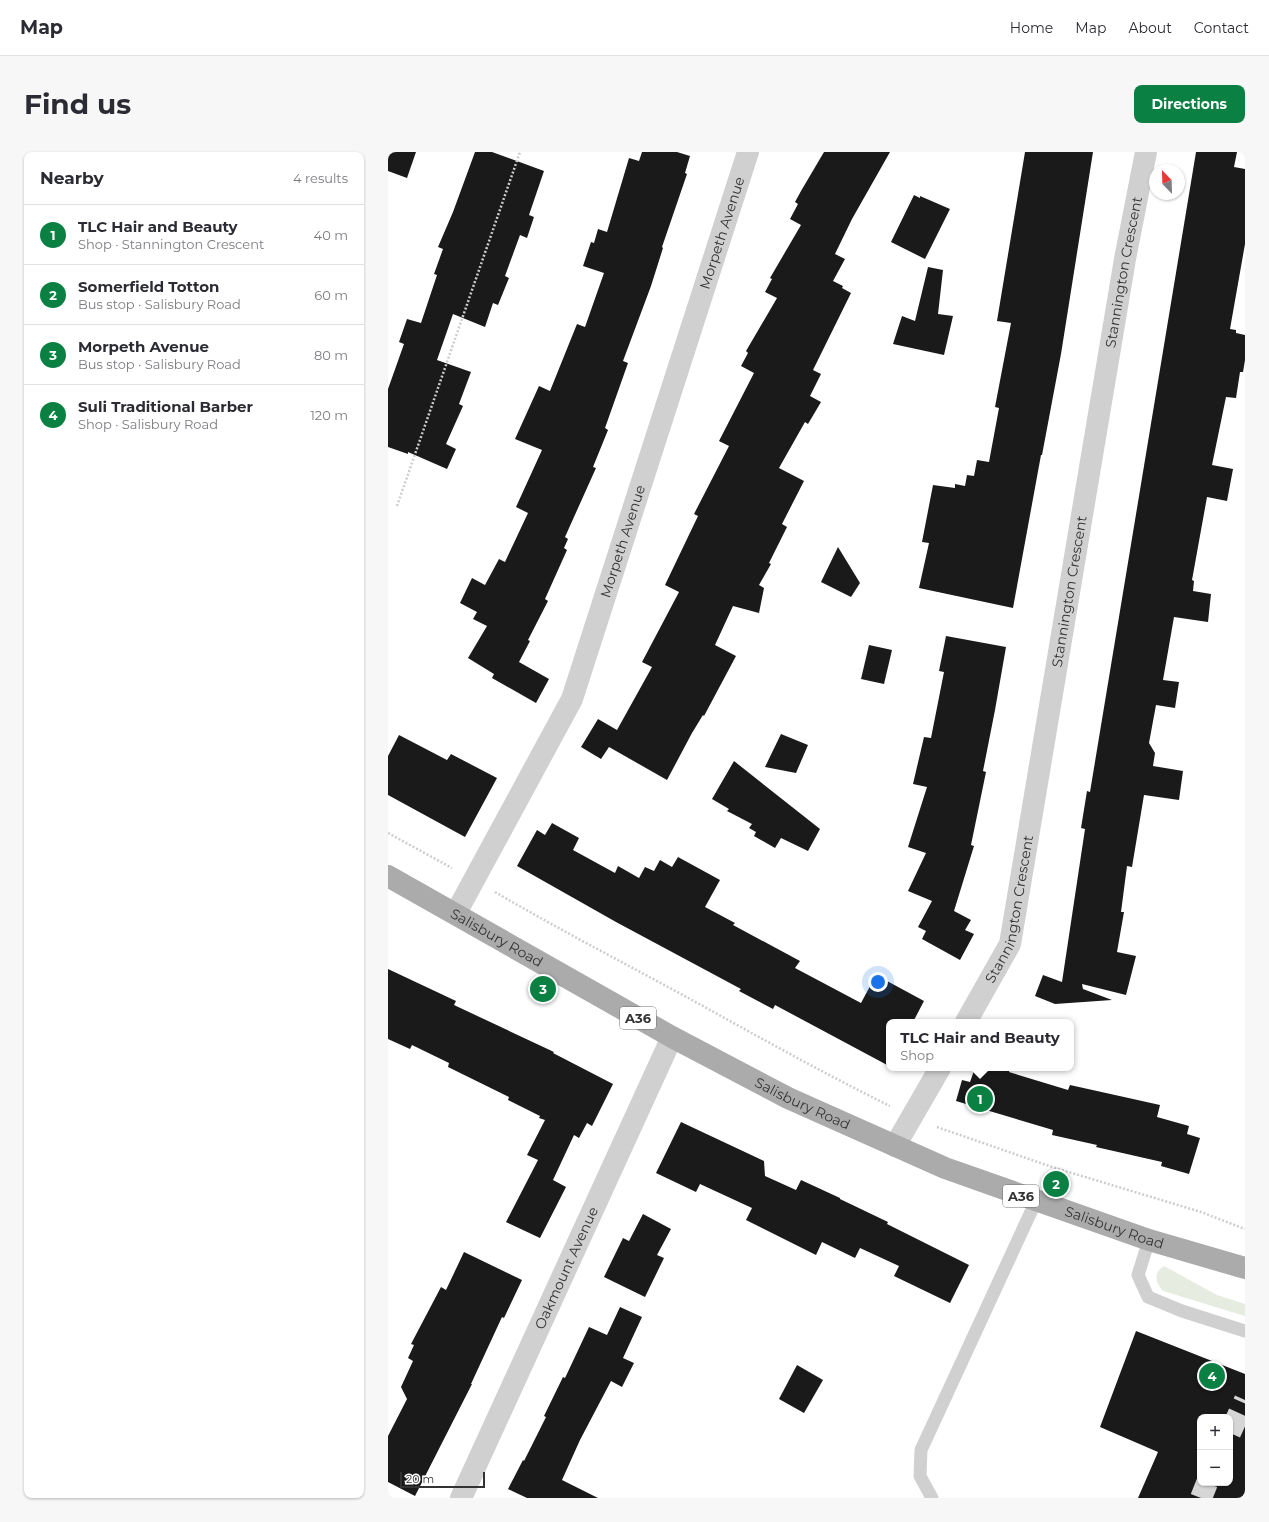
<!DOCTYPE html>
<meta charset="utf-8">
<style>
:root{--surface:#fff;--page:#f7f7f7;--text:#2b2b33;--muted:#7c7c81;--line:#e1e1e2;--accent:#0b8043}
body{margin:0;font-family:Montserrat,sans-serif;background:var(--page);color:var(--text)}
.controls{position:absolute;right:12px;bottom:12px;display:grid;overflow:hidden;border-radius:8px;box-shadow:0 1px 3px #0004}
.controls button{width:36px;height:36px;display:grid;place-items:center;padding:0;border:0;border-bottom:1px solid var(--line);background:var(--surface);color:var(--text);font:20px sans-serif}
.compass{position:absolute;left:761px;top:12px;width:36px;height:36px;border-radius:50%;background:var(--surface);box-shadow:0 1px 3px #0004;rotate:337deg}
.scale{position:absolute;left:12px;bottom:10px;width:85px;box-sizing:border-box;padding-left:4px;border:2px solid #333;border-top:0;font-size:11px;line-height:14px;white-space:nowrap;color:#333;-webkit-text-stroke:3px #fff;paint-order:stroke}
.you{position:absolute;left:490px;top:830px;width:14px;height:14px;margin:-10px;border:3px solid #fff;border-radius:50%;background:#1a73e8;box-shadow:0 0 0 6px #1a73e833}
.badge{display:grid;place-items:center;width:26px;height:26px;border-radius:50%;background:var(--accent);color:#fff;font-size:13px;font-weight:700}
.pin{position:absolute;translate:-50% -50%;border:2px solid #fff;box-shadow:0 1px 4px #0006}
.popup{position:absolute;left:498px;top:867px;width:188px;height:52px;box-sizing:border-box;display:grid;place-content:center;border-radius:8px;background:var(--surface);filter:drop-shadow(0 1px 3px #0005);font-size:13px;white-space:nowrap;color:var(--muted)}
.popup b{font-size:15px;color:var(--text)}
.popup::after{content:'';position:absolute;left:50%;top:100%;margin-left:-8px;border:8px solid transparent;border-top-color:var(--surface)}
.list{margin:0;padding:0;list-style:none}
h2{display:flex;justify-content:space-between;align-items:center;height:52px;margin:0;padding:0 16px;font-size:17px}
h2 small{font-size:13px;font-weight:400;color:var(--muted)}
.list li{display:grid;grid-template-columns:26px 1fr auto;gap:12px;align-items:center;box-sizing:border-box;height:60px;padding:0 16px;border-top:1px solid var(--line)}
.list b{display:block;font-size:15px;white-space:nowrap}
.list p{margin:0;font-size:13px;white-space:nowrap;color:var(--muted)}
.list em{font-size:13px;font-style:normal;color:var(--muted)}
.map{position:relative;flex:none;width:857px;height:1346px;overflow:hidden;border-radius:8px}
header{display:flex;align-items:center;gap:24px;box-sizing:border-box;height:56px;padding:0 20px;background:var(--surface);border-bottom:1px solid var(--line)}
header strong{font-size:19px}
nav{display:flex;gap:22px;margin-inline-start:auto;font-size:14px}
.intro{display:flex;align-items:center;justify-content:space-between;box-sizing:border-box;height:96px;padding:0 24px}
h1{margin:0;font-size:28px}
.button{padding:10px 18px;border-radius:8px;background:var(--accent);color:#fff;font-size:14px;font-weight:700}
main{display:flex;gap:24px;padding:0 24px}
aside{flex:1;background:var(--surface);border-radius:8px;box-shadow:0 1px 3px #0004}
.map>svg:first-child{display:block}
.green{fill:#e6ecdf}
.building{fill:#1a1a1a;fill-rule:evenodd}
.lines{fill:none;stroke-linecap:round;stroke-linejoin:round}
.street-tunnel{stroke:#d6d6d6;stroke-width:22;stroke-dasharray:22 11;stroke-linecap:butt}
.path{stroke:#cdcdcd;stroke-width:2.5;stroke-dasharray:2 2;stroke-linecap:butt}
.lane{stroke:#d0d0d0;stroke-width:13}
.street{stroke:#d0d0d0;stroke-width:22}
.primary{stroke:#ababab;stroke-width:22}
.labels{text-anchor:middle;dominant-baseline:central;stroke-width:4;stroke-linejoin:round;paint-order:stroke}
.shield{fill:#fff;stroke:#707070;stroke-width:1}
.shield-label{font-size:13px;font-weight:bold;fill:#333}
.street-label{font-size:14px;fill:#333;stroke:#fff}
</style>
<header>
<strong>Map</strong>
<nav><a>Home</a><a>Map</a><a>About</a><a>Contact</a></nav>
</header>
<div class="intro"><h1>Find us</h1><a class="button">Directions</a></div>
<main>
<aside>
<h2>Nearby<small>4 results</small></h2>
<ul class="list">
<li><span class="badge">1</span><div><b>TLC Hair and Beauty</b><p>Shop · Stannington Crescent</p></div><em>40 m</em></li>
<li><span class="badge">2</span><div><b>Somerfield Totton</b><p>Bus stop · Salisbury Road</p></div><em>60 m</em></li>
<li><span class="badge">3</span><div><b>Morpeth Avenue</b><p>Bus stop · Salisbury Road</p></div><em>80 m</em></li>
<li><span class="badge">4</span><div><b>Suli Traditional Barber</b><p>Shop · Salisbury Road</p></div><em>120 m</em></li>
</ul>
</aside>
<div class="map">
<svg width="857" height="1346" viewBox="0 0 857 1346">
<rect width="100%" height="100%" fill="#fff"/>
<path class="green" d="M776,1114L829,1143L857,1152V1164L775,1139C767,1130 765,1121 776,1114Z"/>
<g class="building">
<polygon points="0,0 28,0 19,26 0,19"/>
<polygon points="87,0 104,0 156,19 141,63 146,65 139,86 132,83 117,124 121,126 110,153 105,151 97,175 65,162 49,208 83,220 71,252 75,254 58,292 68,297 59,317 20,300 20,302 0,295 0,237 16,192 11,190 19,167 33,171 49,123 46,122 55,97 50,95 65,60"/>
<polygon points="254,0 289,0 302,4 297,21 299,22 274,95 275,96 263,134 235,209 240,211 217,276 220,278 205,315 208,316 177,385 180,387 176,396 179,398 157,447 160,449 140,488 142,489 131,510 161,527 148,551 104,526 106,522 80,506 99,474 85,467 89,460 72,451 84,426 97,433 111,407 117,410 140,361 128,355 154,298 127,287 151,234 162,239 189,172 197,175 216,121 195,114 203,90 206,91 210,77 219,80 241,6 251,9"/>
<polygon points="436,0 502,0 464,67 447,102 457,107 445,129 455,134 454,136 463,141 425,218 433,222 422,244 433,250 420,272 417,270 391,316 416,329 394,372 399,375 381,411 383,412 371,433 376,436 371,461 345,454 327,493 348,504 316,564 315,563 304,581 279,628 221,595 213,607 193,595 210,567 229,578 264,515 254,510 291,440 277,433 310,364 306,362 341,294 331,289 366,221 353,214 360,201 358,199 389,146 377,140 384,127 382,126 413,73 402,67 410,52 407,50 413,39"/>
<polygon points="637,0 705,0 673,202 654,303 653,303 625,456 531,436 541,391 534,390 545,333 567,336 567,332 577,334 579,323 586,324 589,308 601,310 611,256 607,255 623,171 609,169"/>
<polygon points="808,0 849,0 846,15 857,17 857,92 842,177 848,178 848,181 857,183 857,208 855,220 852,220 848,246 838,245 824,313 845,317 839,349 819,345 804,428 806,429 805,439 823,442 820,470 786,465 775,528 791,530 787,556 768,553 761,591 767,601 765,614 795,619 791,648 756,643 744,715 739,714 733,760 736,760 729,800 748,804 738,843 694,832 695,837 724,848 667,852 647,844 655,823 674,830 697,677 693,676 699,639 702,640"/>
<polygon points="526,43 532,46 532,44 562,57 537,107 503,90"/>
<polygon points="540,115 555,118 550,162 565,164 556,203 505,192 514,164 527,169"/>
<polygon points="450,395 472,431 463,445 433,430"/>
<polygon points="558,484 618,495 607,558 595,619 598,620 583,693 586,694 566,759 583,768 577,778 586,782 572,808 534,787 538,779 530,775 544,749 520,739 538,701 520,695 539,635 525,632 536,585 543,586 556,520 551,519"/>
<polygon points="481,493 504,498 496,532 473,527"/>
<polygon points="393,582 420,593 408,621 377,615"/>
<polygon points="11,583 59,608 63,602 109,626 77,685 0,643 0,604"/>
<polygon points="346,609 432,677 420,699 393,686 387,696 366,684 368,680 361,676 364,672 339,659 341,657 324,647"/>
<polygon points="164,671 191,686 185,698 227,721 230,714 251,726 257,715 266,719 272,708 284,715 290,705 332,728 317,755 347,771 345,773 412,809 407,816 473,851 488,823 536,849 525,870 501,870 501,914 387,853 385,857 351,839 353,837 228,770 129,714 149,678 157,683"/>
<polygon points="0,817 68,849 66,853 166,900 165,901 225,932 204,974 199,971 191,986 186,983 165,1028 178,1035 152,1086 118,1070 150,1008 139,1003 157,968 151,966 152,964 120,948 121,945 60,915 61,911 24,893 22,897 0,887"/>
<polygon points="587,916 622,916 621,920 680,938 682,933 772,953 769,965 801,974 799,982 812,986 801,1022 773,1014 774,1010 708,995 709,993 664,983 665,978 568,949 574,928 582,930"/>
<polygon points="293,970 376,1009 377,1024 408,1038 413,1028 452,1046 452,1047 500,1070 499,1072 581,1113 562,1151 506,1124 511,1114 472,1096 467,1106 434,1090 428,1103 358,1068 364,1056 312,1032 308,1040 268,1021"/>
<polygon points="255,1062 283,1077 269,1103 276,1106 257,1145 216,1125 235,1086 241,1089"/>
<polygon points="76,1100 134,1128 116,1166 114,1165 83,1232 84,1232 27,1344 0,1330 0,1284 19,1247 13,1235 25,1209 20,1206 26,1193 23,1192 53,1135 58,1138"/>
<polygon points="232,1155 254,1165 235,1206 246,1211 234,1235 223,1229 192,1288 174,1328 210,1346 139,1346 120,1337 135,1308 136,1309 158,1265 156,1264 175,1225 177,1226 201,1175 219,1183"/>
<path d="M748,1179L857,1222V1346H750L770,1300L712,1275ZM812,1265H842V1331H812Z"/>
<polygon points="409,1213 435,1228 416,1261 391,1247"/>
</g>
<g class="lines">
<g class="street-tunnel">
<polyline points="842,1281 857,1248"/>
<polyline points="813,1346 819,1331"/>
</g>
<g class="path">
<polyline points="9,354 132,0"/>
<polyline points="0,681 64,716"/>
<path d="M107,740C172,778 238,812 304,848C369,884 435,921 502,954"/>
<polyline points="549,975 664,1015 813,1060 857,1077"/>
</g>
<g class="lane">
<polyline points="761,1088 750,1123 760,1145 794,1159 857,1179"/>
<polyline points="544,1346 532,1324 533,1298 648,1049"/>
</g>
<g class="street">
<path id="s1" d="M68,761L184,547L360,0"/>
<path id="s2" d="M578,870L622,792L737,107L758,0"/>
<polyline points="507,994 552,916"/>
<path id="s3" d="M73,1346L284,885"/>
</g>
<path class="primary" id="s4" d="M0,724L284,885L400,946L557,1016L761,1088L857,1116"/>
</g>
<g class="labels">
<g class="shield">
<rect x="232" y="855" width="36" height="22" rx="3"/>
<rect x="615" y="1033" width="36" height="22" rx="3"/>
</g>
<g class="shield-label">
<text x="250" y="866">A36</text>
<text x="633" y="1044">A36</text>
</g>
<g class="street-label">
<text stroke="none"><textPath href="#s1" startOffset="733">Morpeth Avenue</textPath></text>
<text stroke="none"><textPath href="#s2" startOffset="771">Stannington Crescent</textPath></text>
<text stroke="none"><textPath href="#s1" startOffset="409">Morpeth Avenue</textPath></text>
<text stroke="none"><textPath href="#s2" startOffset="447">Stannington Crescent</textPath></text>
<text stroke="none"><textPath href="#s2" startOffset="123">Stannington Crescent</textPath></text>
<text stroke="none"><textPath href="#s4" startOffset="125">Salisbury Road</textPath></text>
<text stroke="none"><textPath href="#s4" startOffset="473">Salisbury Road</textPath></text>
<text stroke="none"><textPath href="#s4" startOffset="809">Salisbury Road</textPath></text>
<text stroke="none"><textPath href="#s3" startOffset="253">Oakmount Avenue</textPath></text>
</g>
</g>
</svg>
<div class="controls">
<button>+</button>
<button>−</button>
</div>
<svg class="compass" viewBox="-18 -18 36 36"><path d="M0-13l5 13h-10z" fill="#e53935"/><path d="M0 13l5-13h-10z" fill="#7c7c81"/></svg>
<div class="scale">20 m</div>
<div class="you"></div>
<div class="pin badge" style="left:592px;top:947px">1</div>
<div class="popup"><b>TLC Hair and Beauty</b>Shop</div>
<div class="pin badge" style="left:668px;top:1032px">2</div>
<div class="pin badge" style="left:155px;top:837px">3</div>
<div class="pin badge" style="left:824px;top:1224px">4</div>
</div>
</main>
